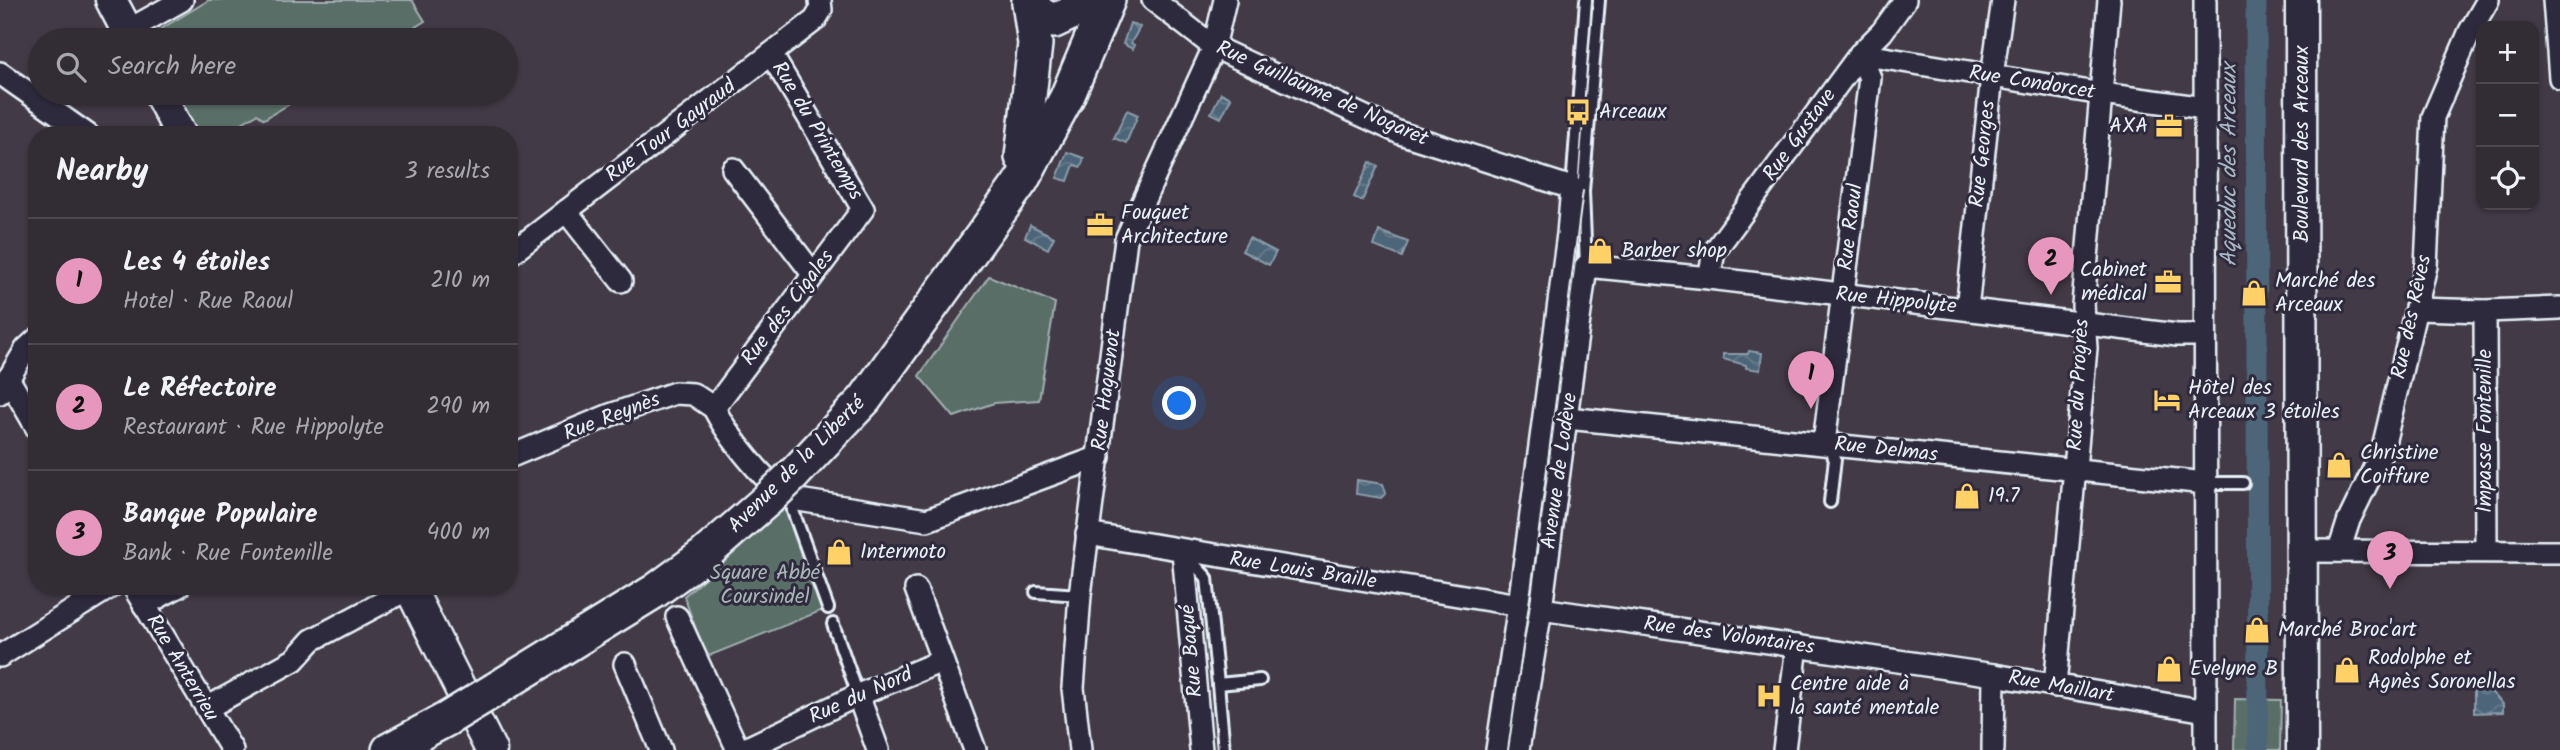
<!DOCTYPE html>
<meta charset="utf-8">
<style>
:root{--surface:#322c34;--page:#3d3840;--text:#f1f3f6;--muted:#a8a7ac;--line:#4d484f;--accent:#e797bd}
body{margin:0;font-family:Kalam,sans-serif;background:var(--page);color:var(--text)}
.controls{position:absolute;right:21px;top:21px;display:grid;overflow:hidden;border-radius:14px;box-shadow:0 2px 5px #0004}
.controls button{width:63px;height:63px;display:grid;place-items:center;padding:0;border:0;border-bottom:2px solid var(--line);background:var(--surface);color:var(--text);font:35px sans-serif}
.you{position:absolute;left:1180px;top:404px;width:24px;height:24px;margin:-18px;border:5px solid #fff;border-radius:50%;background:#1a73e8;box-shadow:0 0 0 10px #1a73e833}
.badge{display:grid;place-items:center;width:46px;height:46px;border-radius:50%;background:var(--accent);color:#111;font-size:23px;font-weight:700}
.pin{position:absolute;translate:-50% -58px;filter:drop-shadow(0 2px 4px #0008)}
.pin::after{content:'';position:absolute;top:37px;width:24px;height:21px;background:inherit;clip-path:polygon(0 0,100% 0,50% 100%)}
.list{margin:0;padding:0;list-style:none}
h2{display:flex;justify-content:space-between;align-items:center;height:91px;margin:0;padding:0 28px;font-size:30px}
h2 small{font-size:23px;font-weight:400;color:var(--muted)}
.list li{display:grid;grid-template-columns:46px 1fr auto;gap:21px;align-items:center;box-sizing:border-box;height:126px;padding:0 28px;border-top:2px solid var(--line)}
.list b{display:block;font-size:26px;white-space:nowrap}
.list p{margin:0;font-size:23px;white-space:nowrap;color:var(--muted)}
.list em{font-size:23px;font-style:normal;color:var(--muted)}
.icon{flex:none;width:38px;height:38px;fill:none;stroke:currentColor;stroke-width:2;stroke-linecap:round;stroke-linejoin:round}
.map{position:relative;flex:none;width:2560px;height:750px;overflow:hidden}
.search{position:absolute;background:var(--surface);box-shadow:0 2px 5px #0004;left:28px;top:28px;width:490px;height:77px;display:flex;align-items:center;gap:18px;box-sizing:border-box;padding:0 24px;border-radius:38px;color:var(--muted);font-size:26px}
.panel{position:absolute;background:var(--surface);box-shadow:0 2px 5px #0004;left:28px;top:126px;width:490px;height:469px;border-radius:28px}
.map>svg:first-child{display:block}
.green{fill:#5a6e67;stroke:#a1b0b0;stroke-width:2}
.water{fill:url(#water-waves);stroke:#8b9dab;stroke-width:2}
.lines{fill:none;stroke-linecap:round;stroke-linejoin:round}
.canal{stroke:#4d6578;stroke-width:21}
.lane-casing{stroke:#e8f1f8;stroke-width:16}
.street-casing{stroke:#e8f1f8;stroke-width:26}
.secondary-casing{stroke:#e8f1f8;stroke-width:35}
.primary-casing{stroke:#e8f1f8;stroke-width:38}
.lane{stroke:#2f2a3d;stroke-width:10}
.street{stroke:#2f2a3d;stroke-width:21}
.secondary{stroke:#2f2a3d;stroke-width:30}
.primary{stroke:#2f2a3d;stroke-width:33}
.tram{stroke:#e8f1f8;stroke-width:2}
.primary-bridge-casing{stroke:#e8f1f8;stroke-width:38;stroke-linecap:butt}
.primary-bridge{stroke:#2f2a3d;stroke-width:33}
.labels{text-anchor:middle;dominant-baseline:central;stroke-width:6;stroke-linejoin:round;paint-order:stroke}
.street-label{font-size:21px;fill:#e8f1f8;stroke:#2f2a3d}
.poi-label{font-size:21px;fill:#e8f1f8;stroke:#2f2a3d;text-anchor:start}
.park-label{font-size:21px;fill:#a8b6b7;stroke:#2f2a3d}
.water-label{font-size:23px;font-style:italic;fill:#aab9c5;stroke:#2f2a3d}
</style>
<div class="map">
<svg width="2560" height="750" viewBox="0 0 2560 750">
<defs>
<pattern id="water-waves" width="16" height="10" patternUnits="userSpaceOnUse" patternTransform="scale(1.75)"><rect width="16" height="10" fill="#4d6578"/><path d="M0 5q4-4 8 0t8 0" fill="none" stroke="#677c8c"/></pattern>
</defs>
<rect width="100%" height="100%" fill="#423a46"/>
<filter id="ink" filterUnits="userSpaceOnUse"><feTurbulence type="fractalNoise" baseFrequency=".0143" numOctaves="2"/><feDisplacementMap in="SourceGraphic" scale="14" xChannelSelector="R" yChannelSelector="G"/><feConvolveMatrix kernelMatrix="1 2 1 2 8 2 1 2 1" color-interpolation-filters="sRGB"/></filter>
<g filter="url(#ink)">
<g class="green">
<polygon points="209,0 412,0 425,21 394,40 157,40 161,29"/>
<polygon points="177,93 308,93 264,119 257,114 222,135 199,135"/>
<polygon points="989,276 1055,303 1039,400 994,403 954,417 919,376"/>
<polygon points="785,508 823,610 706,657 684,596"/>
<polygon points="2235,699 2281,700 2280,750 2234,750"/>
</g>
<g class="water">
<polygon points="1130,23 1140,27 1131,43 1134,45 1133,49 1123,44"/>
<polygon points="1221,93 1231,98 1221,118 1211,113"/>
<polygon points="1127,110 1138,115 1126,143 1114,138"/>
<polygon points="1067,152 1084,158 1081,167 1074,165 1068,181 1057,178"/>
<polygon points="1370,162 1378,166 1362,201 1354,197"/>
<polygon points="1030,225 1054,237 1048,249 1025,237"/>
<polygon points="1379,231 1408,242 1402,257 1374,246"/>
<polygon points="1249,238 1276,252 1269,265 1242,251"/>
<polygon points="1749,351 1762,353 1760,370 1746,368 1746,365 1723,359 1723,354 1748,354"/>
<polygon points="1357,480 1383,484 1386,493 1381,498 1356,494"/>
<polygon points="2474,681 2489,681 2489,690 2503,704 2503,712 2474,713"/>
</g>
<g class="lines">
<polyline class="canal" points="2256,0 2258,750"/>
<g class="lane-casing">
<g id="lane">
<polyline points="1574,189 1572,188 1586,0"/>
<polyline points="1586,266 1583,191 1599,0"/>
<polyline points="1826,445 1835,459 1830,502"/>
<polyline points="2206,483 2243,483"/>
<polyline points="792,499 793,511 828,608"/>
<polyline points="1187,556 1207,578 1218,684"/>
<polyline points="1036,592 1080,595"/>
<polyline points="833,624 858,695"/>
<polyline points="1224,750 1218,684 1260,680"/>
</g>
</g>
<g class="street-casing">
<g id="street">
<polyline points="1153,0 1214,47 1400,133 1572,188 1568,234 1519,605 1497,750"/>
<polyline points="2205,0 2206,750"/>
<polyline points="2554,0 2560,78"/>
<polyline points="127,31 182,0"/>
<polyline points="1860,54 2102,94 2205,108"/>
<polyline points="0,73 88,135"/>
<polyline points="733,169 813,274"/>
<polyline points="566,211 621,281"/>
<polyline points="509,255 815,20 821,10 820,0"/>
<polyline points="1709,278 1714,252 1860,54 1882,32 1905,0"/>
<polyline points="1967,309 1992,76 2003,0"/>
<polyline points="2416,309 2485,311 2560,308"/>
<polyline points="2485,311 2486,550"/>
<polyline points="8,378 37,428"/>
<polyline points="0,393 26,349 37,339"/>
<path d="M714,408C727,435 766,485 792,499L927,520L1099,457"/>
<polyline points="714,408 863,209 771,54"/>
<polyline points="1567,418 2206,483"/>
<polyline points="1824,443 1870,78 1860,54"/>
<polyline points="509,457 610,415 675,393 693,394 714,408"/>
<polyline points="1087,534 1519,605"/>
<polyline points="1183,551 1201,750"/>
<polyline points="2303,551 2560,552"/>
<polyline points="2339,551 2349,520 2382,452 2426,266 2433,117 2470,31 2488,0"/>
<polyline points="133,586 232,750"/>
<polyline points="916,589 975,750"/>
<polyline points="144,605 179,586"/>
<polyline points="1541,609 1994,675 2206,711"/>
<polyline points="677,617 738,750"/>
<polyline points="0,656 112,586"/>
<polyline points="625,664 661,750"/>
<polyline points="2055,686 2086,348 2083,305 2109,0"/>
<polyline points="858,695 878,750"/>
<polyline points="207,708 294,660 312,640 410,588"/>
<polyline points="743,750 858,695 942,661"/>
<polyline points="1080,750 1073,688 1080,595 1126,239 1214,47 1225,0"/>
<polyline points="1518,750 1541,609 1586,266 1709,278 2177,335 2205,335"/>
<polyline points="1784,750 1797,646"/>
<polyline points="1993,750 1994,675"/>
</g>
</g>
<g class="secondary-casing">
<g id="secondary">
<polyline points="111,0 132,40"/>
<polyline points="2301,0 2302,750"/>
<polyline points="159,93 181,135"/>
<polyline points="409,586 491,750"/>
</g>
</g>
<g class="primary-casing">
<g id="primary">
<polyline points="1029,2 1041,15 1054,21 1071,13 1080,0"/>
<polyline points="1022,157 1035,44 1029,2"/>
<polyline points="793,475 865,399 1022,180 1067,97 1108,0"/>
<polyline points="496,689 655,591 704,555 767,500"/>
<polyline points="389,750 447,719"/>
</g>
</g>
<use href="#lane" class="lane"/>
<use href="#street" class="street"/>
<use href="#secondary" class="secondary"/>
<use href="#primary" class="primary"/>
<polyline class="tram" points="1508,750 1532,584 1583,191"/>
<g class="primary-bridge-casing">
<g id="primary-bridge">
<polyline points="767,500 793,475"/>
<polyline points="447,719 496,689"/>
</g>
</g>
<use href="#primary-bridge" class="primary-bridge"/>
</g>
</g>
<defs>
<g id="bus-bare" transform="scale(2.1)"><path d="M-5-6H5V4H4V6H2V4H-2V6H-4V4H-5ZM-3.5-4V0h7V-4ZM-3.5 1.2v1.5H-2V1.2ZM2 1.2v1.5H3.5V1.2Z" fill="#ffd166" stroke="#2f2a3d" stroke-width="2.5" paint-order="stroke"/></g>
<g id="office-bare" transform="scale(2.1)"><path d="M-6-3h4V-5.5h4V-3h4V5H-6ZM-1-4.5V-3h2v-1.5ZM-6 0V1H6V0Z" fill="#ffd166" stroke="#2f2a3d" stroke-width="2.5" paint-order="stroke"/></g>
<g id="shop-bare" transform="scale(2.1)"><path d="M-5-2.5h2.3a2.7 3.5 0 0 1 5.4 0H5L5.5 6h-11ZM-1.5-2.5h3a1.5 2.3 0 0 0-3 0Z" fill="#ffd166" stroke="#2f2a3d" stroke-width="2.5" paint-order="stroke"/></g>
<g id="hotel-bare" transform="scale(2.1)"><path d="M-6-4.5h1.5V1H6V5H4.5V3h-9V5H-6ZM-4 0a1.8 1.8 0 1 1 3.6 0ZM.5 0V-2.5h3Q6-2.5 6 0Z" fill="#ffd166" stroke="#2f2a3d" stroke-width="2.5" paint-order="stroke"/></g>
<g id="hospital-bare" transform="scale(2.1)"><path d="M-5-5h3v3.5h4V-5h3V5h-3V1.5h-4V5h-3Z" fill="#ffd166" stroke="#2f2a3d" stroke-width="2.5" paint-order="stroke"/></g>
</defs>
<g fill-rule="evenodd">
<use href="#bus-bare" x="1578" y="112"/>
<use href="#office-bare" x="2169" y="126"/>
<use href="#office-bare" x="1100" y="225"/>
<use href="#shop-bare" x="1600" y="251"/>
<use href="#office-bare" x="2168" y="282"/>
<use href="#shop-bare" x="2254" y="293"/>
<use href="#hotel-bare" x="2167" y="400"/>
<use href="#shop-bare" x="2339" y="465"/>
<use href="#shop-bare" x="1967" y="496"/>
<use href="#shop-bare" x="839" y="552"/>
<use href="#shop-bare" x="2257" y="630"/>
<use href="#shop-bare" x="2169" y="669"/>
<use href="#shop-bare" x="2347" y="670"/>
<use href="#hospital-bare" x="1769" y="696"/>
</g>
<g class="labels">
<g class="street-label">
<text transform="translate(2032 83) rotate(9)">Rue Condorcet</text>
<text transform="translate(1322 94) rotate(24)">Rue Guillaume de Nogaret</text>
<text transform="translate(671 131) rotate(-37)">Rue Tour Gayraud</text>
<text transform="translate(817 131) rotate(59)">Rue du Printemps</text>
<text transform="translate(1800 135) rotate(-54)">Rue Gustave</text>
<text transform="translate(2302 144) rotate(-90)">Boulevard des Arceaux</text>
<text transform="translate(1983 154) rotate(-84)">Rue Georges</text>
<text transform="translate(1851 227) rotate(-83)">Rue Raoul</text>
<text transform="translate(1896 301) rotate(6)">Rue Hippolyte</text>
<text transform="translate(788 308) rotate(-53)">Rue des Cigales</text>
<text transform="translate(2412 317) rotate(-78)">Rue des Rêves</text>
<text transform="translate(2079 385) rotate(-87)">Rue du Progrès</text>
<text transform="translate(1107 390) rotate(-83)">Rue Haguenot</text>
<text transform="translate(612 417) rotate(-21)">Rue Reynès</text>
<text transform="translate(2485 431) rotate(-90)">Impasse Fontenille</text>
<text transform="translate(1886 450) rotate(6)">Rue Delmas</text>
<text transform="translate(797 465) rotate(-45)">Avenue de la Liberté</text>
<text transform="translate(1560 471) rotate(-82)">Avenue de Lodève</text>
<text transform="translate(1303 571) rotate(9)">Rue Louis Braille</text>
<text transform="translate(1729 636) rotate(8)">Rue des Volontaires</text>
<text transform="translate(1192 651) rotate(-95)">Rue Baqué</text>
<text transform="translate(182 668) rotate(59)">Rue Anterrieu</text>
<text transform="translate(2061 687) rotate(10)">Rue Maillart</text>
<text transform="translate(861 696) rotate(-24)">Rue du Nord</text>
</g>
<g class="poi-label">
<text x="1599" y="112">Arceaux</text>
<text x="2148" y="126" text-anchor="end">AXA</text>
<text x="1121" y="213">Fouquet<tspan x="1121" dy="24">Architecture</tspan></text>
<text x="1621" y="251">Barber shop</text>
<text x="2147" y="270" text-anchor="end">Cabinet<tspan x="2147" dy="24">médical</tspan></text>
<text x="2275" y="281">Marché des<tspan x="2275" dy="24">Arceaux</tspan></text>
<text x="2188" y="388">Hôtel des<tspan x="2188" dy="24">Arceaux 3 étoiles</tspan></text>
<text x="2360" y="453">Christine<tspan x="2360" dy="24">Coiffure</tspan></text>
<text x="1988" y="496">19.7</text>
<text x="860" y="552">Intermoto</text>
<text x="2278" y="630">Marché Broc'art</text>
<text x="2368" y="658">Rodolphe et<tspan x="2368" dy="24">Agnès Soronellas</tspan></text>
<text x="2190" y="669">Evelyne B</text>
<text x="1790" y="684">Centre aide à<tspan x="1790" dy="24">la santé mentale</tspan></text>
</g>
<g class="park-label">
<text x="765" y="573">Square Abbé<tspan x="765" dy="24">Coursindel</tspan></text>
</g>
<g class="water-label">
<text transform="translate(2230 165) rotate(-90)">Aqueduc des Arceaux</text>
</g>
</g>
</svg>
<div class="controls">
<button>+</button>
<button>−</button>
<button><svg class="icon" aria-label="locate" viewBox="0 0 24 24"><circle cx="12" cy="12" r="6"/><path d="M12 2v4M12 18v4M2 12h4M18 12h4"/></svg></button>
</div>
<div class="you"></div>
<div class="pin badge" style="left:1811px;top:409px">1</div>
<div class="pin badge" style="left:2051px;top:295px">2</div>
<div class="pin badge" style="left:2390px;top:589px">3</div>
<div class="search"><svg class="icon" aria-label="search" viewBox="0 0 24 24"><circle cx="10" cy="10" r="6"/><path d="M15 15l6 6"/></svg>Search here</div>
<section class="panel">
<h2>Nearby<small>3 results</small></h2>
<ul class="list">
<li><span class="badge">1</span><div><b>Les 4 étoiles</b><p>Hotel · Rue Raoul</p></div><em>210 m</em></li>
<li><span class="badge">2</span><div><b>Le Réfectoire</b><p>Restaurant · Rue Hippolyte</p></div><em>290 m</em></li>
<li><span class="badge">3</span><div><b>Banque Populaire</b><p>Bank · Rue Fontenille</p></div><em>400 m</em></li>
</ul>
</section>
</div>
